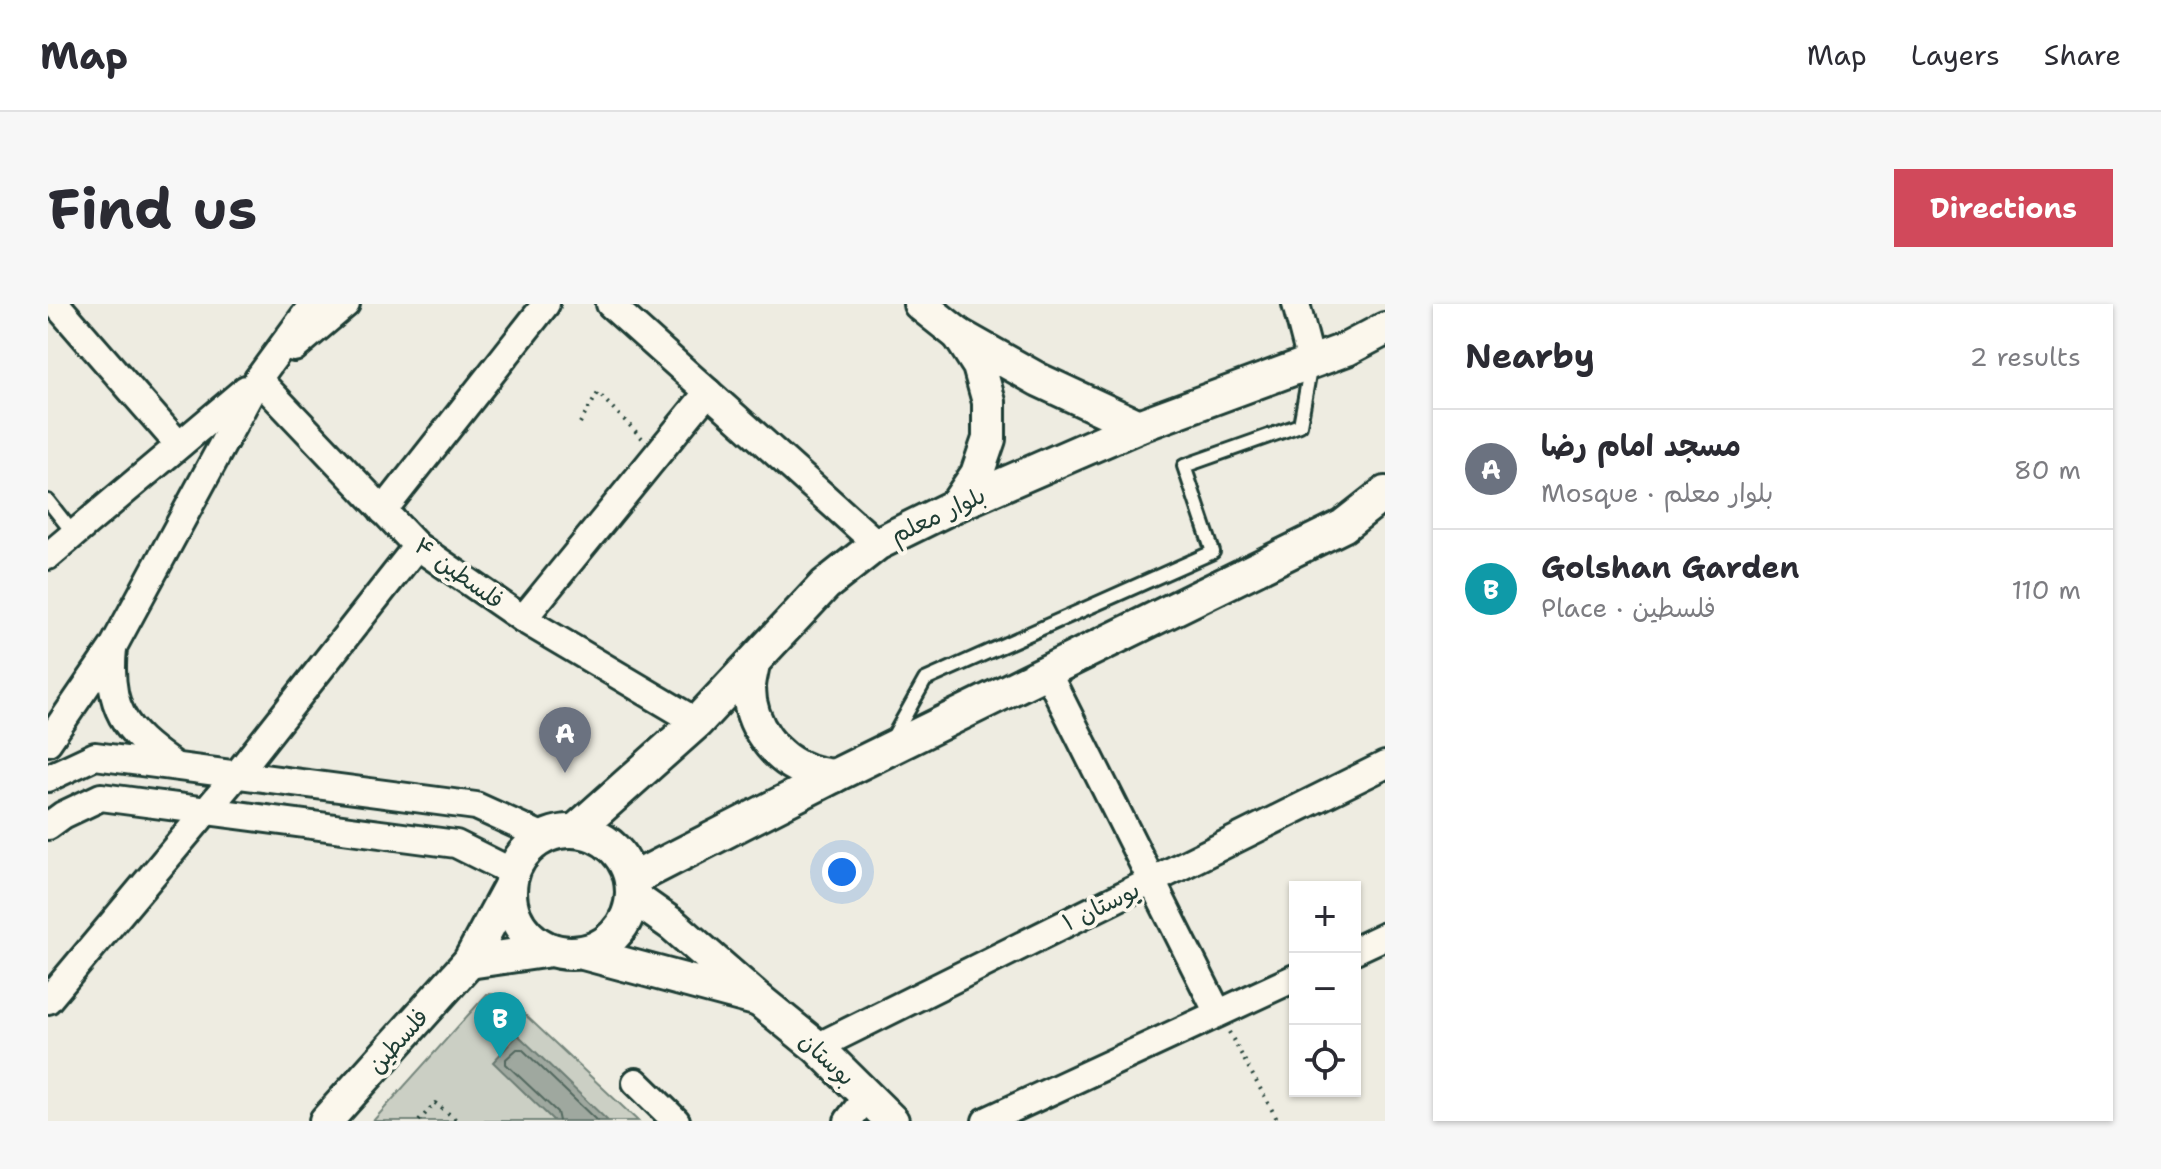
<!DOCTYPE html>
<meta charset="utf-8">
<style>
:root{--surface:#fff;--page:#f7f7f7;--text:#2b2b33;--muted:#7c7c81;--line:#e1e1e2;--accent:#d1495b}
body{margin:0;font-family:"Shantell Sans","Playpen Sans Arabic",sans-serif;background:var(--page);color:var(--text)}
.controls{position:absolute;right:24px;bottom:24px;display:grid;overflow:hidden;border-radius:0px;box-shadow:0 2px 6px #0004}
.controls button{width:72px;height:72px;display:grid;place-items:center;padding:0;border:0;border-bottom:2px solid var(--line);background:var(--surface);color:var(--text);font:40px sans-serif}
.you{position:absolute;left:794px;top:568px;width:28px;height:28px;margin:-20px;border:6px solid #fff;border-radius:50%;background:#1a73e8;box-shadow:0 0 0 12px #1a73e833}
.badge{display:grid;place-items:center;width:52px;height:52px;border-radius:50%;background:var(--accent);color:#fff;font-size:26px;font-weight:700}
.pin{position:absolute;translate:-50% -66px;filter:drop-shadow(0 2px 4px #0008)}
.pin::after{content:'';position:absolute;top:42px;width:28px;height:24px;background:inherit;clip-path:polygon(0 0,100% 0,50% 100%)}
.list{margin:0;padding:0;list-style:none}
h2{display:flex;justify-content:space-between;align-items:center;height:104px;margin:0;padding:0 32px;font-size:34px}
h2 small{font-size:26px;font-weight:400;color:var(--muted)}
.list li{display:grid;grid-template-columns:52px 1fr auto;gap:24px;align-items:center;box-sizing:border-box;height:120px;padding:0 32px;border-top:2px solid var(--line)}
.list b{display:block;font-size:30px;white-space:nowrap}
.list p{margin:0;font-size:26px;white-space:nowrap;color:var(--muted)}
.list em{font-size:26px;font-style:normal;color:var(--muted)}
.icon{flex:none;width:44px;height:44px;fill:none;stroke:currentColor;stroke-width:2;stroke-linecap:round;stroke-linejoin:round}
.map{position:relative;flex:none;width:1337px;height:817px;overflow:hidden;border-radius:0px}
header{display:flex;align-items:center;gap:48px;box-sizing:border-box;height:112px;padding:0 40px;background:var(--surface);border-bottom:2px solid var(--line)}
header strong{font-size:38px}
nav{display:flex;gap:44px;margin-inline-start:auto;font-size:28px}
.intro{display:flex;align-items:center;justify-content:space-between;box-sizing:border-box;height:192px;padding:0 48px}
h1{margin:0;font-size:56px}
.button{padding:20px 36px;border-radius:0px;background:var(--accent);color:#fff;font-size:28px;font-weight:700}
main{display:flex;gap:48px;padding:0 48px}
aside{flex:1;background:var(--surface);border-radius:0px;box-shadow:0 2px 6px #0004}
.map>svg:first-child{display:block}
.green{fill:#cbcfc4;stroke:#75867c;stroke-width:2}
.water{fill:#9fa89f;stroke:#6c7d74;stroke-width:2}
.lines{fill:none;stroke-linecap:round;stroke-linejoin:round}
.shore{stroke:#52685f;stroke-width:2}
.service-casing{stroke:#1f3d34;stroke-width:18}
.minor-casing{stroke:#1f3d34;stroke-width:32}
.tertiary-casing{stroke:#1f3d34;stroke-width:38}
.path{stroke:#1f3d34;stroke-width:4;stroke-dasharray:2 6;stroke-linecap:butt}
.service{stroke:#fbf7ec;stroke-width:12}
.minor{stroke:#fbf7ec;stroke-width:26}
.tertiary{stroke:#fbf7ec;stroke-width:32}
.labels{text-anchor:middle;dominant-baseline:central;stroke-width:8;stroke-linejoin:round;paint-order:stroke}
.street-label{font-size:24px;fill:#1f3d34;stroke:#fbf7ec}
</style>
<header>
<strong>Map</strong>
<nav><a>Map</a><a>Layers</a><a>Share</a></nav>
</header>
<div class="intro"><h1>Find us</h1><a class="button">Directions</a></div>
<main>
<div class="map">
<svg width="1337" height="817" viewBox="0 0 1337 817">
<rect width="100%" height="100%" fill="#eeece1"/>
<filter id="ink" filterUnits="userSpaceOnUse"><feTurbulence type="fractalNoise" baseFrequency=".0125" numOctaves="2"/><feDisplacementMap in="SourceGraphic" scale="16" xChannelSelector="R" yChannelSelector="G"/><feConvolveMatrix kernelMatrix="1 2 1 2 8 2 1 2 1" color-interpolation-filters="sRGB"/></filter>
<g filter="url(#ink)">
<polygon class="green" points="439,690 456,691 590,817 325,817"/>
<polygon class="water" points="470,731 560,817 506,817 445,758"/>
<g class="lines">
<polyline class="shore" points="511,817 509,808 458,760 458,755 469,745 474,745 549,817"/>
<g class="service-casing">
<g id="service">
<polyline points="0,197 26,230"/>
<polyline points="844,435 877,376 1165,248 1136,162 1252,121 1263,60"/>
</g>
</g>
<g class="minor-casing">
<g id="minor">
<polyline points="8,0 131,141"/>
<polyline points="562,0 829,240"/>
<polyline points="1248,0 1263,58"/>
<polyline points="246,44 298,0"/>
<polyline points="210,75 369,242 475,315 649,418"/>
<polyline points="335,207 498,0"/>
<polyline points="0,252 198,85"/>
<polyline points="475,315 660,88"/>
<path d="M65,344C59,405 76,426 124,460"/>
<polyline points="999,368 1170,709"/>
<polyline points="0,438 65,343 210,75 265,0"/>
<polyline points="0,474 47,452 428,502 496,533"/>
<polyline points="0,522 15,511 53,493 408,540 464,568"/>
<polyline points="1307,646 1337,632"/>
<polyline points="0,696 190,469 369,242"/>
<polyline points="769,743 1337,461"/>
<polyline points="588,778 628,817"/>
<polyline points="800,817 819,792"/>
<polyline points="938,817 1247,674"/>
</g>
</g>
<g class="tertiary-casing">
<g id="tertiary">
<polyline points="872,0 911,31"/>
<polyline points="908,201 929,170 941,135 941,98 931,62 911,31 991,76 1090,122"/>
<path d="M705,359C704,367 701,376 701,384C701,420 727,456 761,467C769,470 778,471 786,472"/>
<circle cx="523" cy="588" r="61"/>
<polyline points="527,527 649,418 777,281 829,240 908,201 1090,122 1299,45 1337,25"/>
<polyline points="583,576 786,472 1295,222 1337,189"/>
<polyline points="535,649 711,696 625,621 584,592"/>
<polyline points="421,658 503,646"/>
<polyline points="711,696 769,743 844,817"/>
<polyline points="278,817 421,658 461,584"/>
</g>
</g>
<g class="path">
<polyline points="532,119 550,89 594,134"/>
<polyline points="1181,728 1230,817"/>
<polyline points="371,817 387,799 410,817"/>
</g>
<use href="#service" class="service"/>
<use href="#minor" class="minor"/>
<use href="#tertiary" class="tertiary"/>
</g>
</g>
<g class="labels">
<g class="street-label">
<text transform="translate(890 211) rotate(-25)">بلوار معلم</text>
<text transform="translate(411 269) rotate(36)">فلسطین ۴</text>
<text transform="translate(1053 602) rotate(-26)">بوستان ۱</text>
<text transform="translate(350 737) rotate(-48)">فلسطین</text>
<text transform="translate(779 755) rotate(43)">بوستان</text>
</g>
</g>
</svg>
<div class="controls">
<button>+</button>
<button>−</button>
<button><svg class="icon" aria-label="locate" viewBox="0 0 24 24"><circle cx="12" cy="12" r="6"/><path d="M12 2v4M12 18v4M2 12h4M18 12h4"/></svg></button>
</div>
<div class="you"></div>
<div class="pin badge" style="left:517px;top:469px;background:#6b7280">A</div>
<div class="pin badge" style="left:452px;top:754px;background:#0f9aa8">B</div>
</div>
<aside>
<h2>Nearby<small>2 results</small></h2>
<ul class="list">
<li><span class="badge" style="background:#6b7280">A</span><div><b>مسجد امام رضا</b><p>Mosque · بلوار معلم</p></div><em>80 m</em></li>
<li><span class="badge" style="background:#0f9aa8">B</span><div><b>Golshan Garden</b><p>Place · فلسطین</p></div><em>110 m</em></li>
</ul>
</aside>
</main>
